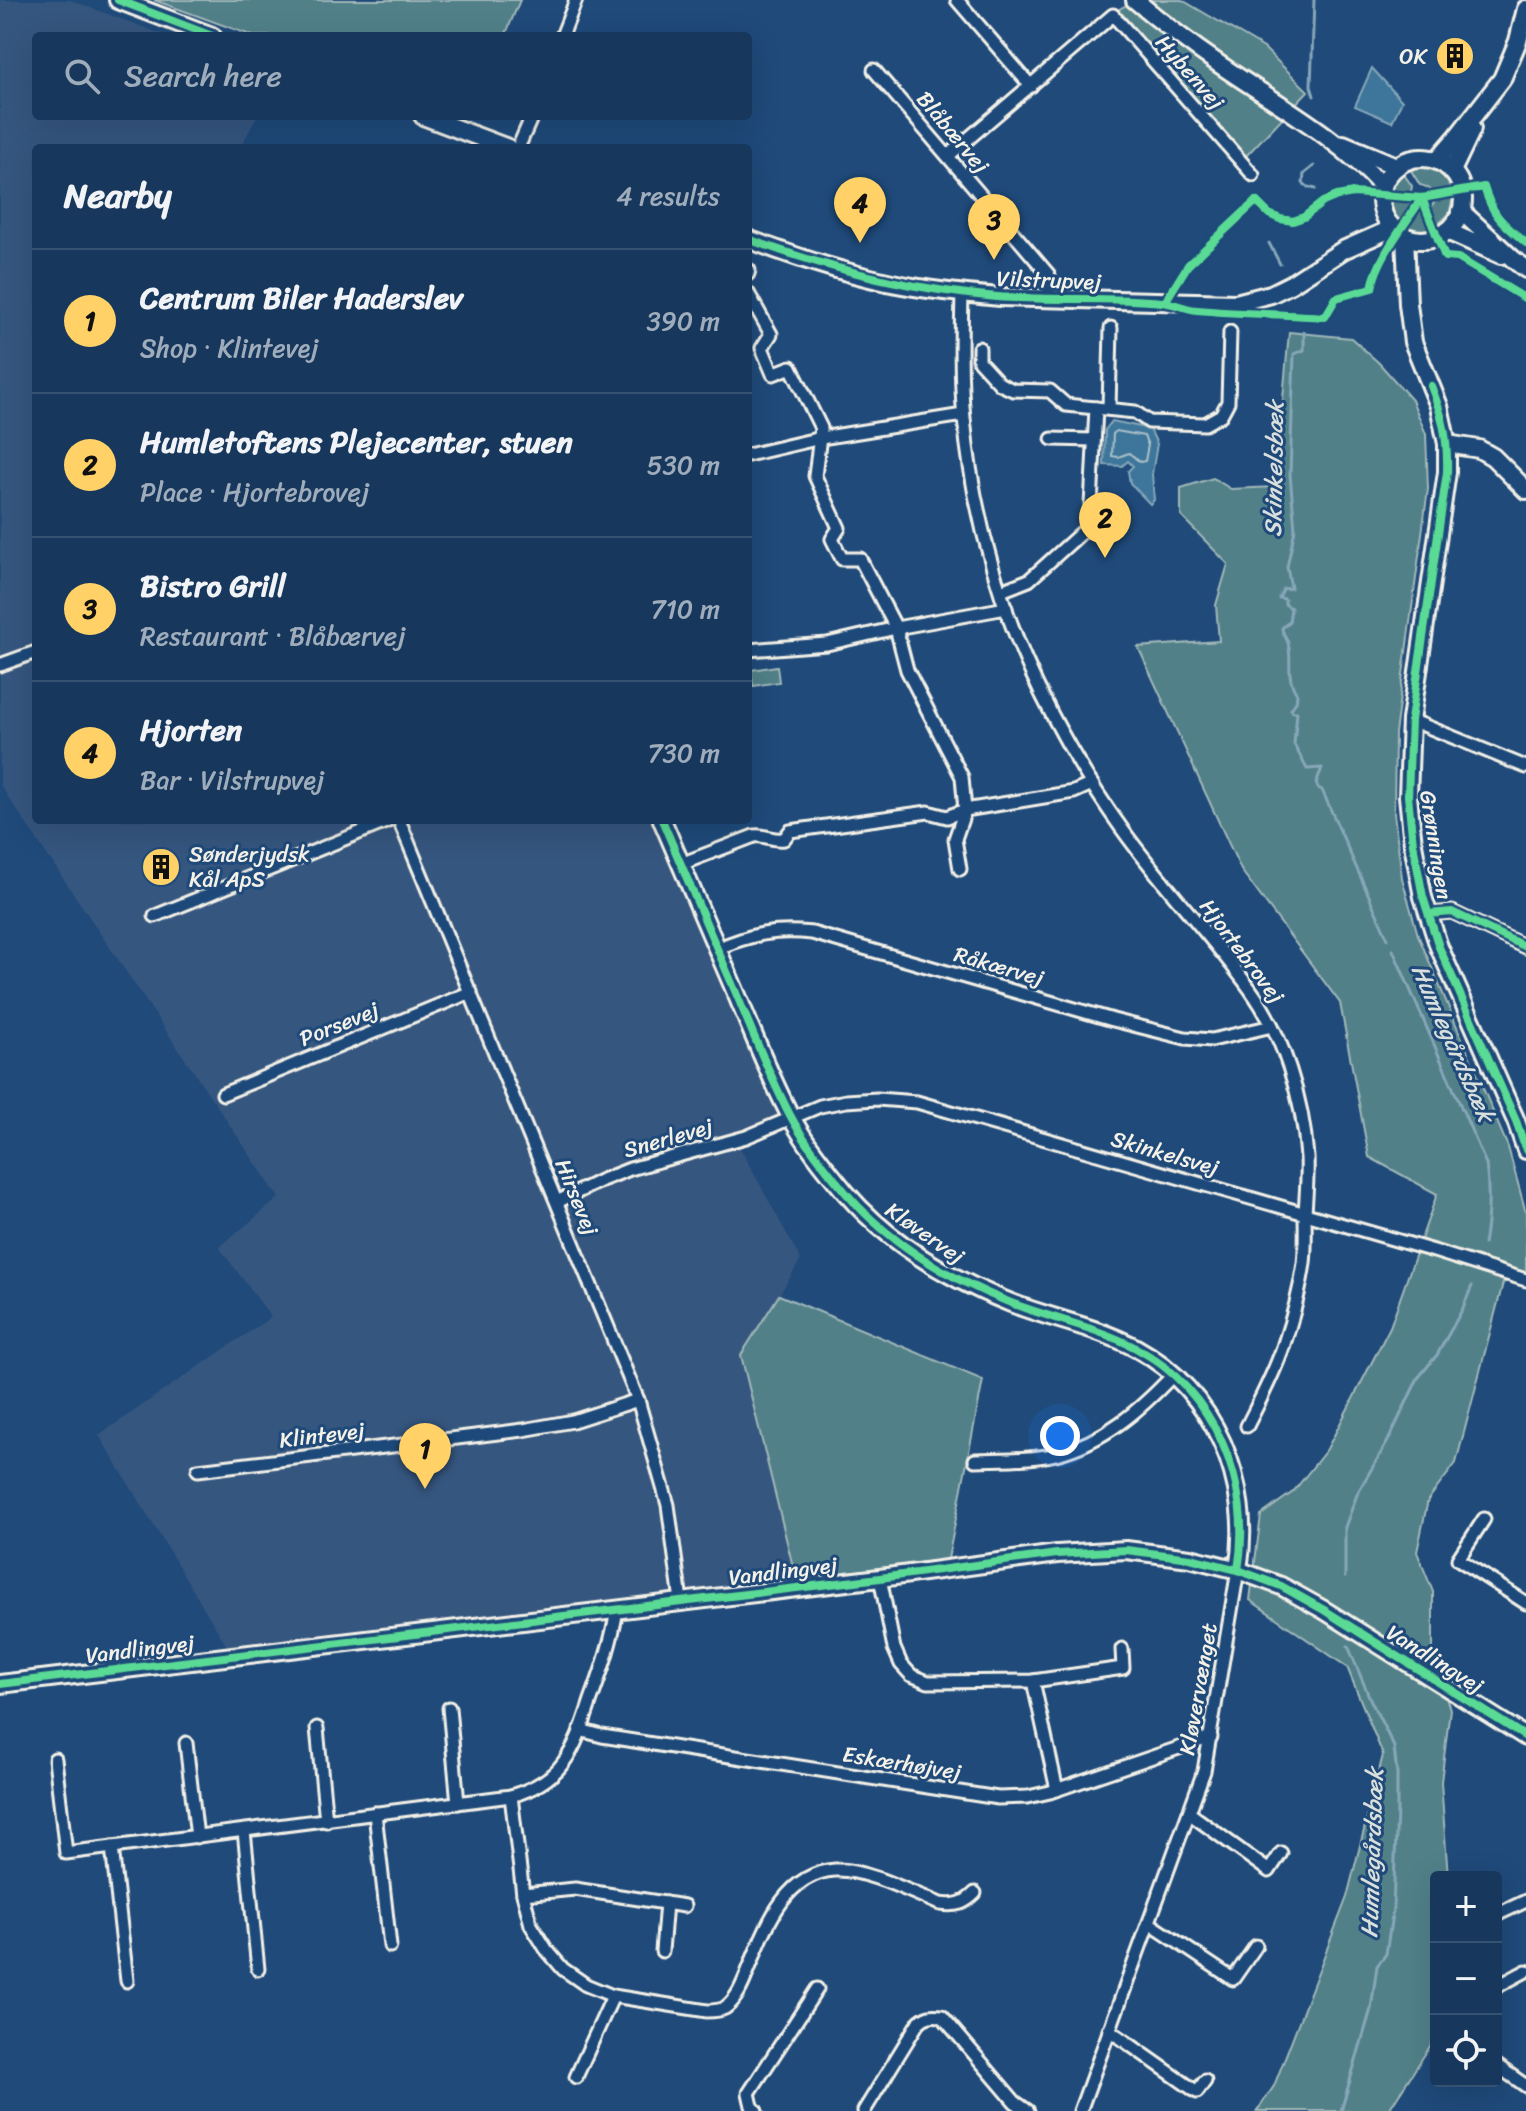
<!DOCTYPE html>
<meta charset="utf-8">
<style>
:root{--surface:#17385c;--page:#244365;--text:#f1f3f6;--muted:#9eacbb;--line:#365272;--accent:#ffd166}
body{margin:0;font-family:Sriracha,sans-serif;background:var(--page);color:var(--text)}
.controls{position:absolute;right:24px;bottom:24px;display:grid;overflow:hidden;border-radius:8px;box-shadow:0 8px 32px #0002}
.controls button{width:72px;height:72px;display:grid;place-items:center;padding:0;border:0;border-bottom:2px solid var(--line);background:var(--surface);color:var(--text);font:40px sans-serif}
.you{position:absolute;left:1060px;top:1436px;width:28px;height:28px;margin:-20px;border:6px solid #fff;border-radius:50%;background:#1a73e8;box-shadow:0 0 0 12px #1a73e833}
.badge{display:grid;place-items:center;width:52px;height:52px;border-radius:50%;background:var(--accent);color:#111;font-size:26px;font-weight:700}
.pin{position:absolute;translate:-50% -66px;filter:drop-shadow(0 2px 4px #0008)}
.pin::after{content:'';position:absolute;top:42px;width:28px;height:24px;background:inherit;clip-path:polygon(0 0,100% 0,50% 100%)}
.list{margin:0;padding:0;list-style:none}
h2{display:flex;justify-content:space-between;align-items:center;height:104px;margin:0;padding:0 32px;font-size:34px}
h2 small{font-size:26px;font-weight:400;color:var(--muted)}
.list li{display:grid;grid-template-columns:52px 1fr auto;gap:24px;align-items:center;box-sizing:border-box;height:144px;padding:0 32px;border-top:2px solid var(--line)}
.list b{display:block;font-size:30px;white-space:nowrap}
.list p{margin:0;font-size:26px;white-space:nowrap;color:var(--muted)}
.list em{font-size:26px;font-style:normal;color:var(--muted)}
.icon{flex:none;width:44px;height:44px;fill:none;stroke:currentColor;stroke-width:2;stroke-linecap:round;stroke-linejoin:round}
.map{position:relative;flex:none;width:1526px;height:2111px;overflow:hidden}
.search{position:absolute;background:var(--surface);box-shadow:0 8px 32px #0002;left:32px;top:32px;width:720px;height:88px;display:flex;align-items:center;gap:20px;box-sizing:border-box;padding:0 28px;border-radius:8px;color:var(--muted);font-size:30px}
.panel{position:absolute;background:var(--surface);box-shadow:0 8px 32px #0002;left:32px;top:144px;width:720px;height:680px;border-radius:8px}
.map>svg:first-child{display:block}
.built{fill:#36577f}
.green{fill:#518089;stroke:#a2b8b8;stroke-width:2}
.water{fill:#3e769a;stroke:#87a7b9;stroke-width:2}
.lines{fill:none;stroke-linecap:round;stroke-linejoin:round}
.shore{stroke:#abc0c9;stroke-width:2}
.stream{stroke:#87a7b9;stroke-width:3}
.street-casing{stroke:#f4f1e8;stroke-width:17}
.secondary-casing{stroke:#f4f1e8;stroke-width:22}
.street{stroke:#1f4a7a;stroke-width:11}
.secondary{stroke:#1f4a7a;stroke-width:16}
.cycleway-casing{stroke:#1f4a7a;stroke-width:13}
.cycleway{stroke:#5adb95;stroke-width:8}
.labels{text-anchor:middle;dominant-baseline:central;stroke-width:6;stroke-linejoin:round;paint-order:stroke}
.poi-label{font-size:22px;fill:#f4f1e8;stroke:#1f4a7a;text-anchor:end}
.street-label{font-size:22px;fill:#f4f1e8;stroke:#1f4a7a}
.water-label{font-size:24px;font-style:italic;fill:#d9dfdc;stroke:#1f4a7a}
</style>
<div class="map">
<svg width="1526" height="2111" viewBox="0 0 1526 2111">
<rect width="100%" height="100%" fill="#1f4a7a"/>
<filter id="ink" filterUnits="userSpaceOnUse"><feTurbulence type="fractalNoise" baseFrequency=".0125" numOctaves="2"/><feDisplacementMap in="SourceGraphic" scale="16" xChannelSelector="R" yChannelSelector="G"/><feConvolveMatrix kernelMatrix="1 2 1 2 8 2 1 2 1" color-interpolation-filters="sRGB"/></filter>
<g filter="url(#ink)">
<polygon class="built" points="0,0 70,0 167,36 36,36 36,116 257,116 240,148 36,148 36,820 669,820 788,1112 739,1146 801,1260 741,1356 796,1579 790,1595 242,1666 228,1648 99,1435 271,1317 219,1247 279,1198 0,785"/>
<g class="green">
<polygon points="154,0 520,0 505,36 253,36"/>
<polygon points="1135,0 1182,0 1264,48 1308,91 1245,157 1116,11"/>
<path d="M1421,167C1436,169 1445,175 1451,189C1446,190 1437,194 1433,191C1427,188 1427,186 1420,185L1410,169Z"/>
<polygon points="1403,173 1412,186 1411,192 1407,194 1391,192 1394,183"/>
<polygon points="1453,197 1449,214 1436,226 1431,207 1437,198"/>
<polygon points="1390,199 1404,200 1411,204 1411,209 1401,223 1394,215"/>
<polygon points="1421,211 1425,215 1429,229 1418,230 1408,227 1416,214"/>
<polygon points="1289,332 1351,338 1379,363 1412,400 1426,434 1428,489 1395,733 1394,813 1402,878 1418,935 1508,1147 1526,1213 1526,1273 1503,1283 1456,1463 1428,1500 1417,1552 1433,1592 1433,1658 1450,1709 1441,1782 1448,1877 1436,1877 1436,2037 1388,2111 1257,2111 1274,2086 1347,1897 1383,1755 1347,1667 1250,1600 1261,1515 1293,1492 1327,1449 1390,1327 1437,1194 1369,1157 1340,1003 1241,870 1138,647 1219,641 1216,605 1228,564 1181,516 1181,488 1213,478 1231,489 1275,487"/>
<polygon points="777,666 779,682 753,686 751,670"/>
<polygon points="779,1295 983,1380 948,1559 796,1579 741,1355"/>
</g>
<g class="water">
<polygon points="1372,68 1402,101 1392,122 1355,106"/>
<polygon points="1112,421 1150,429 1157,444 1152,474 1154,500 1150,504 1130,483 1128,471 1133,466 1128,461 1122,466 1104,465 1105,430"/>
</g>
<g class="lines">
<polygon class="shore" points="1116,431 1144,436 1148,445 1145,461 1140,462 1129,453 1118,457 1112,456 1113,434"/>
<g class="stream">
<polyline points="1314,96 1311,86 1314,0"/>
<polyline points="1314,166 1304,174 1303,183 1308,187 1316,189"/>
<polyline points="1269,243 1280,264"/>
<path d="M1304,332V350L1294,354L1290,475L1295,529L1287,567L1291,588L1283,589L1279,598L1285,599V604L1291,608L1289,622L1282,628C1282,632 1285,636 1287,640C1294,658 1284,675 1297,694L1296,702L1291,709L1293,712H1297L1294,744L1307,769L1322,768L1316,783L1318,788L1322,790L1388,939"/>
<path d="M1393,950L1486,1164C1490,1192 1489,1216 1484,1244"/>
<polyline points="1345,1577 1345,1527 1358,1492 1388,1441 1418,1378 1437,1355 1462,1310 1472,1286"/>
<polyline points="1341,2111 1371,2009 1377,1966 1386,1954 1393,1908 1397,1810 1397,1774 1394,1747 1371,1701 1348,1646"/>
</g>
<g class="street-casing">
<g id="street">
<polyline points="957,0 1031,86"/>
<polyline points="562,36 576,0"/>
<polyline points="874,70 1049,275 1049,299"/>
<polyline points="518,148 532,116"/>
<polyline points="948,156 1113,15 1253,175"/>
<polyline points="748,274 749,270"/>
<polyline points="748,293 771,334 762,348 773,374 791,367 821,428 815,476 839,528 832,539 842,559 860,559 896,628 907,670 962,777 965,810 955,839 960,869"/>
<path d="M962,294C961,335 960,377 964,418C973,518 1004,624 1051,713C1072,753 1096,793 1122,829C1162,885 1210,934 1250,989C1284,1036 1303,1100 1307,1157C1308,1176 1306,1195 1305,1213C1305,1229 1306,1246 1304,1263C1300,1291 1292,1320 1283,1347C1274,1374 1260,1400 1247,1426"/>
<polyline points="979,348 979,361 1000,384 1013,390 1050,391 1066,405 1135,412 1149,422 1205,424 1221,415 1228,402 1230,332"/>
<polyline points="1109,409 1111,328"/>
<polyline points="1052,439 1094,440"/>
<polyline points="748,455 821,438 963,415"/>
<polyline points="1001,591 1029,580 1090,525 1096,408"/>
<polyline points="748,650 827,644 896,628 1006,608"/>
<polyline points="0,665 36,652"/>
<polyline points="1411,720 1526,767"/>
<polyline points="399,820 638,1400 668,1505 681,1601"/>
<path d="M681,864L754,836C765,834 772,841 784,839L790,831L928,812L947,817L965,810L1074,792L1092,784"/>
<polyline points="1429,914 1452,912 1526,947"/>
<polyline points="155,916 391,820"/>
<path d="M717,949C751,934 775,929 812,933L1113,1020L1185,1038L1212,1040L1272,1026"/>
<polyline points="223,1094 471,992"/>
<polyline points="557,1202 602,1180 630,1169 746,1137 820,1106 846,1101 877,1099 917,1102 1434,1251 1526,1280"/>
<path d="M975,1460C1002,1459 1030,1460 1056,1454C1104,1442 1141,1409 1174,1374"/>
<polyline points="198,1470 523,1430 573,1421 638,1400"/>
<polyline points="1484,1519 1458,1559 1526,1603"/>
<polyline points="880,1578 894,1648 901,1664 911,1675 928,1682 1033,1681 1123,1668 1122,1649"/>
<polyline points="1033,1681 1057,1790"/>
<polyline points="449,1708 458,1803"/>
<polyline points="317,1728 326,1821"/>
<polyline points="580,1730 602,1736 998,1798 1028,1797 1050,1792 1211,1737"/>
<polyline points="186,1743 197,1837"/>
<path d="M55,1759L66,1853L511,1796C531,1790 550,1781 563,1763C577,1745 584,1721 591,1700C602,1670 612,1641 617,1609"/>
<polyline points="511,1796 523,1894 531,1925 546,1949 563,1969 586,1985 613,1996 576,2077"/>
<polyline points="375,1813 390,1946"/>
<polyline points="1189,1813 1269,1871 1281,1853"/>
<polyline points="244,1831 258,1969"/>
<polyline points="112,1847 127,1981"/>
<polyline points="523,1894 575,1889 684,1906"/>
<polyline points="1496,1915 1526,1901"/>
<polyline points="1149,1923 1233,1979 1256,1946"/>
<polyline points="662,1951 666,1903"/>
<polyline points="1496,1987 1526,1971"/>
<path d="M613,1996L707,2011C713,2011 719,2011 725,2008C738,1999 744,1981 750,1966C766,1927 785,1873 835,1870C863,1868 913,1893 940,1904C956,1906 964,1904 975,1893"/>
<polyline points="1109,2030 1197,2092 1205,2081"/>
<polyline points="1496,2065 1526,2086"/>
<polyline points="756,2111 752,2106 749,2093 817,1989"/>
<path d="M864,2111L918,2023C926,2015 931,2015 942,2016L1015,2102L1028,2111"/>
<polyline points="1080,2111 1204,1771 1238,1570"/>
</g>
</g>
<g class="secondary-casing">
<g id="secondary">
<polyline points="118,0 212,36"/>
<path d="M1135,0C1162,23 1190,44 1219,64C1275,103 1336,135 1382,186"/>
<polyline points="423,116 508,148"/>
<polyline points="1343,144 1396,166"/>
<circle cx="1422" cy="199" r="41"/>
<polyline points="1437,160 1457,137 1502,79 1518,41 1526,9"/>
<polyline points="1452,171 1472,129"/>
<polyline points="1461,211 1514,260 1526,269"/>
<polyline points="1447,231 1501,255"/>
<polyline points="1405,236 1408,304 1413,342 1439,406 1447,444 1447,472 1411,720 1408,796 1413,844 1423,897 1439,947 1516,1121 1526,1150"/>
<path d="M748,239C798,258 849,275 902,285C934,291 967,294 1000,297L1236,303L1271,294L1291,284L1343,250L1393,228"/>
<polyline points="1447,444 1479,449 1493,457 1526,490"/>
<path d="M662,820C687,878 711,935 736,993C753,1033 769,1075 790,1115C804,1142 826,1169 846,1193C889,1243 950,1279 1011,1303C1052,1319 1097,1327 1136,1348C1215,1391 1253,1484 1238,1570"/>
<polyline points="0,1684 880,1578 1057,1554 1126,1550 1190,1558 1238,1570 1281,1586 1324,1610 1526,1737"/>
</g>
</g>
<use href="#street" class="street"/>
<use href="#secondary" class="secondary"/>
<g class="cycleway-casing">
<g id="cycleway">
<polyline points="118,0 212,36"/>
<polyline points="1422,198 1445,257 1458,258 1526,299"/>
<path d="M748,239C829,269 911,290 997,297C1052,301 1107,297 1162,302C1174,303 1185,309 1197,310C1240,314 1283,314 1325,317L1336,298L1372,288C1377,258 1406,223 1422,198"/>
<path d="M1165,302L1188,265L1256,201L1269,214L1280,219L1293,221L1304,217L1323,202L1337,196L1353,193L1422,198L1484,187C1493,217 1503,223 1526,243"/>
<path d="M1431,386C1443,417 1448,438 1447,472L1411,720L1408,796L1413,844L1423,897L1439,947L1516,1121L1526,1150"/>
<path d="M662,820C687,878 711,935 736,993C753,1033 769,1075 790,1115C804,1142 826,1169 846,1193C889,1243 950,1279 1011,1303C1052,1319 1097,1327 1136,1348C1215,1391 1253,1484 1238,1570"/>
<polyline points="1429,914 1452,912 1526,947"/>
<polyline points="0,1684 880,1578 1057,1554 1126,1550 1190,1558 1238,1570 1281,1586 1324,1610 1526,1737"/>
</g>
</g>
<use href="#cycleway" class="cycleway"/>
</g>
</g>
<defs>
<g id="building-disc" transform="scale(2)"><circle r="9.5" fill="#ffd166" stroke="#1f4a7a"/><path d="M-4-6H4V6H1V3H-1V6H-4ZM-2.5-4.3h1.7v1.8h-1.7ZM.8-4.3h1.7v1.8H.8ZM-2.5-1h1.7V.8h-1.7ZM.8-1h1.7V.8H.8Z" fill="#111"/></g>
</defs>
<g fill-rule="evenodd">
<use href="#building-disc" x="1455" y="56"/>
<use href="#building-disc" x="161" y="867"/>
</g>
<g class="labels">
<g class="poi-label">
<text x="1427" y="56">OK</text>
<text x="189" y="854" text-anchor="start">Sønderjydsk<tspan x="189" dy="25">Kål ApS</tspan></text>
</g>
<g class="street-label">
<text transform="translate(1190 72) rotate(49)">Hybenvej</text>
<text transform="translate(953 132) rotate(50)">Blåbærvej</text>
<text transform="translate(1049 280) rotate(2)">Vilstrupvej</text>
<text transform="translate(1436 845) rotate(81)">Grønningen</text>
<text transform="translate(1242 951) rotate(53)">Hjortebrovej</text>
<text transform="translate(999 966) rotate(16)">Råkærvej</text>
<text transform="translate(339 1024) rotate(-22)">Porsevej</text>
<text transform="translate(668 1138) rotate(-16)">Snerlevej</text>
<text transform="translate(1165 1153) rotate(16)">Skinkelsvej</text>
<text transform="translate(577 1197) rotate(68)">Hirsevej</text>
<text transform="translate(925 1233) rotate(35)">Kløvervej</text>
<text transform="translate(322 1435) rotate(-7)">Klintevej</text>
<text transform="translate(783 1571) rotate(-7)">Vandlingvej</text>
<text transform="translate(140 1649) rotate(-7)">Vandlingvej</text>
<text transform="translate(1435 1659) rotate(32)">Vandlingvej</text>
<text transform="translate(1198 1689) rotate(-80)">Kløvervænget</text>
<text transform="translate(902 1763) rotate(9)">Eskærhøjvej</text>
</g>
<g class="water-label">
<text transform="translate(1274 469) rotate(-89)">Skinkelsbæk</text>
<text transform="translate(1453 1043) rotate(66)">Humlegårdsbæk</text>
<text transform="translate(1372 1853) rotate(-88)">Humlegårdsbæk</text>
</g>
</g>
</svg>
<div class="controls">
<button>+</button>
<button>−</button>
<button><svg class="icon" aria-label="locate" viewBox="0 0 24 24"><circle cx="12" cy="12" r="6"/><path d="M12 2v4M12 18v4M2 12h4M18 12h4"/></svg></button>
</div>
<div class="you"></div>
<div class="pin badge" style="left:425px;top:1489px">1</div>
<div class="pin badge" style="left:1105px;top:558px">2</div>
<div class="pin badge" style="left:994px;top:260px">3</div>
<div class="pin badge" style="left:860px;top:243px">4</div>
<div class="search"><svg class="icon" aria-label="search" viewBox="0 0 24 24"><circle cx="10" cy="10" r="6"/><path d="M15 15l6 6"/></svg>Search here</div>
<section class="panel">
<h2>Nearby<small>4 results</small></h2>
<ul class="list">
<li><span class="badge">1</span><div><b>Centrum Biler Haderslev</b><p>Shop · Klintevej</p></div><em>390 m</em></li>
<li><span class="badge">2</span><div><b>Humletoftens Plejecenter, stuen</b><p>Place · Hjortebrovej</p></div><em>530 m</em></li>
<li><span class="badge">3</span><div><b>Bistro Grill</b><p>Restaurant · Blåbærvej</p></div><em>710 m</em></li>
<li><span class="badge">4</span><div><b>Hjorten</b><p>Bar · Vilstrupvej</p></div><em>730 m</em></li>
</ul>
</section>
</div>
